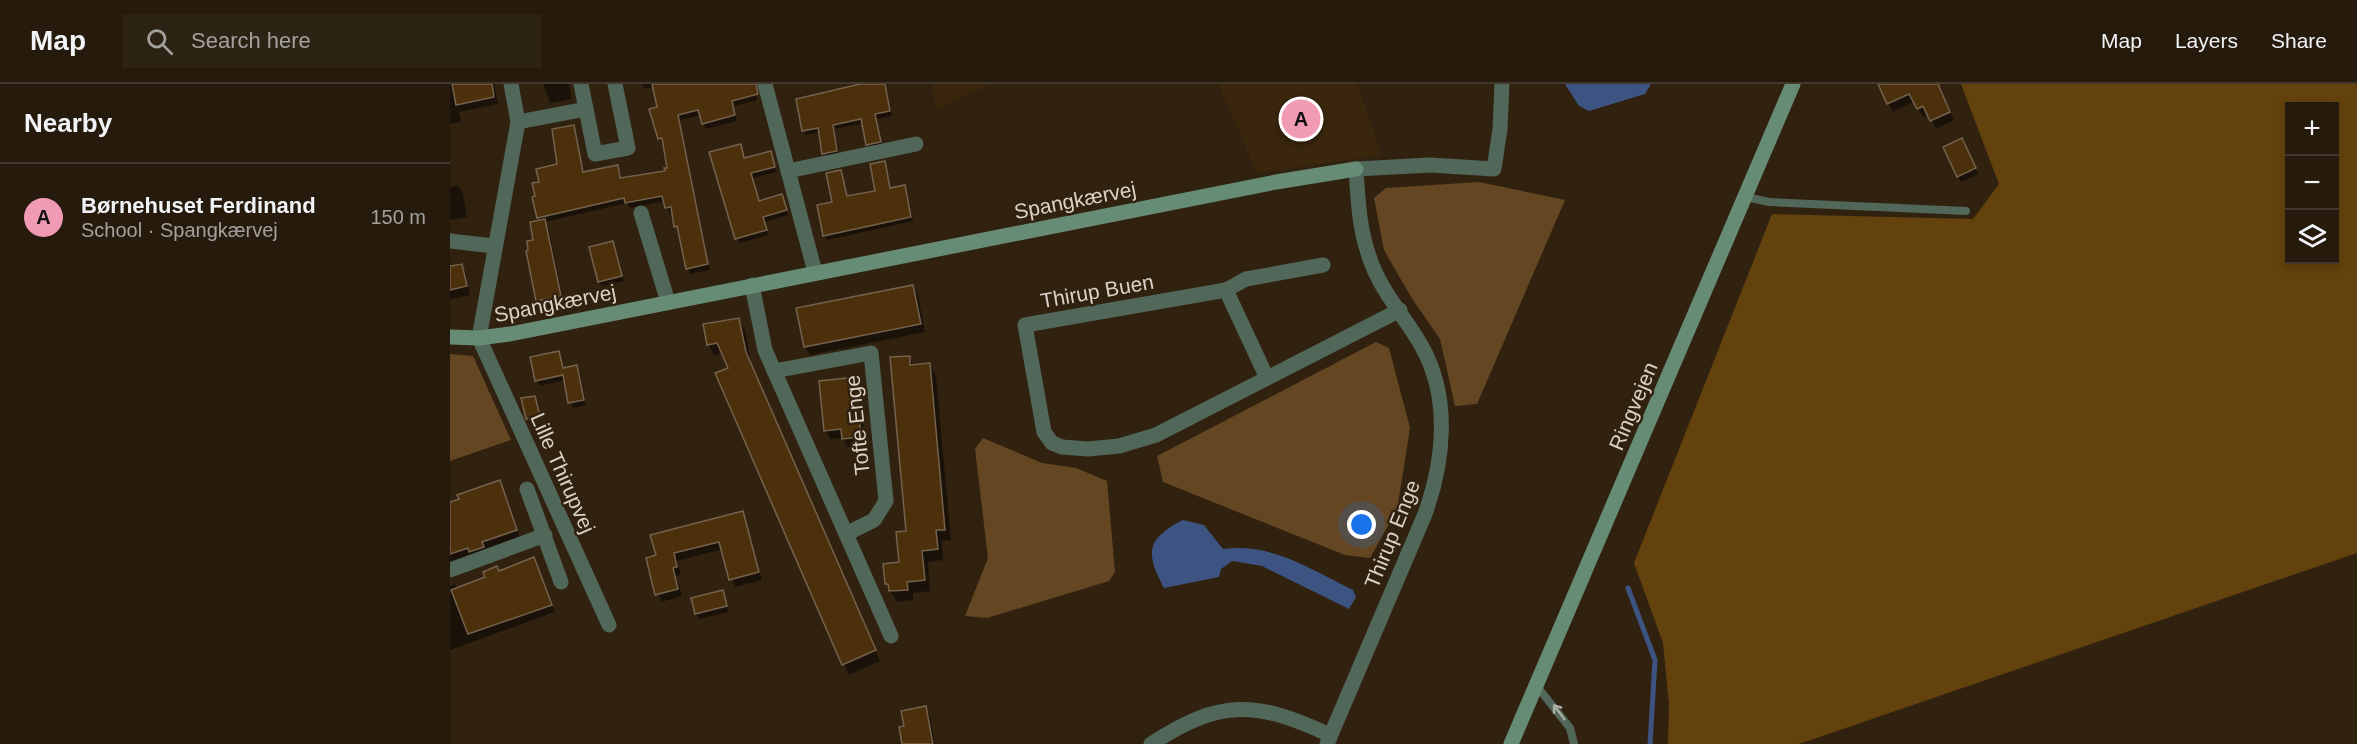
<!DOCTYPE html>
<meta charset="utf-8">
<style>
:root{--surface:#251a0c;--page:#2d2315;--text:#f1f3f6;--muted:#a3a19d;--line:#42382d;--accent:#f19ab4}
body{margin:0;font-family:Arial,sans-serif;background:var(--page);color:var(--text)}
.controls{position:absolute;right:18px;top:18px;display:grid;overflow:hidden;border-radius:0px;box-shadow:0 3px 9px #0003}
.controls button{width:54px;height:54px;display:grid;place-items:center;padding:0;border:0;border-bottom:2px solid var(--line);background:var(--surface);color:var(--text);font:30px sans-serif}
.you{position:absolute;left:912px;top:441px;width:21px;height:21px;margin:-15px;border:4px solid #fff;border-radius:50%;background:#1a73e8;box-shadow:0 0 0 9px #1a73e833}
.badge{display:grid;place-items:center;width:39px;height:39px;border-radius:50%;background:var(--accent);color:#111;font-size:20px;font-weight:700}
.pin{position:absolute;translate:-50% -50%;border:3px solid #fff;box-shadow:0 2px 6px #0006}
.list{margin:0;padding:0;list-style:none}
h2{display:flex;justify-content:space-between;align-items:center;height:78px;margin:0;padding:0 24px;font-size:26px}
h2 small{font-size:20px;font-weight:400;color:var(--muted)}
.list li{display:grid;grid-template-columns:39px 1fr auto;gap:18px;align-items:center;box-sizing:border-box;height:108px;padding:0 24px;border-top:2px solid var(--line)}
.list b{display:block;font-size:22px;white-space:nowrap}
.list p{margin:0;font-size:20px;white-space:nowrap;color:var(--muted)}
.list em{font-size:20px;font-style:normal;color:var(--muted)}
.icon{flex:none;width:33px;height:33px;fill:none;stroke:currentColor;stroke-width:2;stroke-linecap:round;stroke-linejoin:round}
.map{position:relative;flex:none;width:1907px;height:660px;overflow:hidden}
header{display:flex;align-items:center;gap:36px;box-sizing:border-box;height:84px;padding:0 30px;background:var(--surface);border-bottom:2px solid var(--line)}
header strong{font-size:28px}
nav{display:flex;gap:33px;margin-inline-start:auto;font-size:21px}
.search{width:420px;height:54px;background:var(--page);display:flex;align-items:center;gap:15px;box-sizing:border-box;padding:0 21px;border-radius:0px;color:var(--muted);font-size:22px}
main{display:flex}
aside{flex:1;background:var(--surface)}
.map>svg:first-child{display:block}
.built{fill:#39260d}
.green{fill:#644722}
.forest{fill:#64420d;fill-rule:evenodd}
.water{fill:#3d5381}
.shadow{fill:#0007}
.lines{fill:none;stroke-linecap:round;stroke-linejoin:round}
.stream{stroke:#3d5381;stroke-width:5}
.building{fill:#4c300b;stroke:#74624e;stroke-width:1.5}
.lane{stroke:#506759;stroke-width:8}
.street{stroke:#506759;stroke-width:15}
.secondary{stroke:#668c76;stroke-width:15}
.oneway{stroke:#aaaca0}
.labels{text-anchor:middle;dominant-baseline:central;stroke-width:5;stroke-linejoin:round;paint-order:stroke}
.street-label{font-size:21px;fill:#dbd1c6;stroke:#312210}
</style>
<header>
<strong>Map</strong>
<div class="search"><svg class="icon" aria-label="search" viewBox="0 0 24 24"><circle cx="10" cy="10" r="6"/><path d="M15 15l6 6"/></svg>Search here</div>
<nav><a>Map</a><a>Layers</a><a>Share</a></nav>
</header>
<main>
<aside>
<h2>Nearby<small></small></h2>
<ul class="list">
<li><span class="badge">A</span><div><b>Børnehuset Ferdinand</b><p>School · Spangkærvej</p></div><em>150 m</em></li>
</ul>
</aside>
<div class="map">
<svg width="1907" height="660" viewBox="0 0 1907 660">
<rect width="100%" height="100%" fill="#312210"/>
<g class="built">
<polygon points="481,0 541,0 487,26"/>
<polygon points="768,0 907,0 932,71 807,89"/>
</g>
<g class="green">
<polygon points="1029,98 1115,116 1027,320 1005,322 990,255 961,213 934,166 924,114 936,104"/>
<polygon points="926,258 939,264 960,344 947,426 920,474 895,471 713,398 707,372"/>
<polygon points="0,270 23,272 61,356 0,377"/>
<polygon points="533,354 592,379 626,384 657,397 665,488 659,497 537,534 515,532 538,474 525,365"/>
</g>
<path class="forest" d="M1511,0H1907V469L1349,660H1218L1219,620L1213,559L1184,479L1322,130L1523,135L1549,100ZM1840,22H1884V176H1840Z"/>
<g class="water">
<polygon points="1115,0 1201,0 1195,10 1139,27 1129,22"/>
<path d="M733,436L754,441L773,465C823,459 860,485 903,506L906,513L899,525L812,482L782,477L771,485L769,493L714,504C696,470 695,455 733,436Z"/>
</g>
<g class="shadow">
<polygon points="0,0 44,0 48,20 9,28 11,38 0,40"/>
<polygon points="93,0 119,0 122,15 100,19"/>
<polygon points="192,0 302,0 304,2 307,16 284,22 287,37 256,45 251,31 230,36 260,186 240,190 223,128 219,129 215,117 180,124 177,119 95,138 99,145 114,220 92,224 88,217 78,168 85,157 91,138 88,133 91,99 108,82 123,43 135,90 167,83 171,95 217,89 219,85 214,59 209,54 209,25 204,3 195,5"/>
<polygon points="420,0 436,2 442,32 427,35 432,61 420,65 413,40 384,45 389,71 376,74 370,48 356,51 353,46"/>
<polygon points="1438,0 1487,0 1504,36 1486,45 1479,30 1473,33 1469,26 1481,20 1465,17 1443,28 1438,19"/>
<polygon points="290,61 295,76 320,69 327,88 303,94 309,118 334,117 338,131 315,138 318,151 290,159 287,154"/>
<polygon points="1515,62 1528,90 1511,98 1495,64"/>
<polygon points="434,78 441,105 454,103 457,107 463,137 377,156 374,151 390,87 398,113 427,108"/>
<polygon points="8,101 13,109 17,133 0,136 0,103"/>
<polygon points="163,159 174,197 152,202 149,197"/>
<polygon points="11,179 15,188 20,211 0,215 0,181"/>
<polygon points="463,202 468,211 475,248 360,271 355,263"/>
<polygon points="289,235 295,246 301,280 430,577 399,591 273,269 264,271 258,260"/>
<polygon points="109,268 114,285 127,282 130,288 136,321 123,324 115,296 90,302 87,296"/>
<polygon points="459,273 464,282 480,281 486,292 501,456 492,457 493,476 478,478 480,507 463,509 463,516 447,518 436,500 451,480 458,449"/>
<polygon points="405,295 410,303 415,361 398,363 393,354 380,355 376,346"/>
<polygon points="86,315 90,334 79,336 78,334"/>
<polygon points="49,398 70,453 0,479 0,420"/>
<polygon points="292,429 312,496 285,503 273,465 227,477 231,491 226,492 232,512 211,518 198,475"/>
<polygon points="87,482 105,528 0,566 0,502 5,500 7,505 49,489"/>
<polygon points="272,508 279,528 249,535 246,530"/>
<polygon points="475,624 480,632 485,660 454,660 455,643"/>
</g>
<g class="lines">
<polyline class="stream" points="1178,504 1205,576 1200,660"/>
</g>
<g class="building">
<polygon points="2,0 42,0 44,13 6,21"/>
<polygon points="202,0 306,0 308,10 282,17 285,31 252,40 248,26 228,31 258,180 236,185 227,142 224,143 221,123 215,124 212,112 175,119 174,114 87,134 82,113 85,112 82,99 89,98 86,85 107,80 102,45 124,41 133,88 168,81 170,94 215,87 214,84 217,84 212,54 208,55 199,25 207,23"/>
<polygon points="410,0 435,0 440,27 425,30 431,58 416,61 411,35 383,41 387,67 372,70 368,44 352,47 346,15"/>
<polygon points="1428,0 1488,0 1500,28 1480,37 1473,22 1467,25 1459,10 1437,20"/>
<polygon points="1512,54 1526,84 1507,93 1493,63"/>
<polygon points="291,60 294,74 321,67 325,83 301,89 309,117 332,110 337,126 313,133 317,146 285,155 259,68"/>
<polygon points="435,77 440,104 455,101 461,133 373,152 367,121 382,118 376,89 391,86 397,112 425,107 420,80"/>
<polygon points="95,135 111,212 86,217 76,167 78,166 77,157 83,156 80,138"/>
<polygon points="163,157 172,192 148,198 139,163"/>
<polygon points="12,180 17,202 0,206 0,182"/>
<polygon points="463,201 471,240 354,263 346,224"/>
<polygon points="289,234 296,268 426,566 392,581 265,289 278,284 267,259 257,261 253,240"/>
<polygon points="109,267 113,284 127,281 134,316 118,319 113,291 85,297 80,273"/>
<polygon points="460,272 460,281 480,279 495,446 486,446 488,465 472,467 475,496 457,498 458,506 439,507 438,500 435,500 433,480 449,478 446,448 456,447 440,273"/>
<polygon points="406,293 411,353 392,355 391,345 374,347 369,297"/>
<polygon points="85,312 90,332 76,335 71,314"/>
<polygon points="50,396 67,446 32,458 34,463 19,468 18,464 0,470 0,418 9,415 7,411"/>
<polygon points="293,427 309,488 279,496 269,458 224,469 227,483 223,484 228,505 205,511 196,474 206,471 200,451"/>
<polygon points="84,473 102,521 18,550 1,506 35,493 33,488 47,482 49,487"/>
<polygon points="273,506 277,522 245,530 241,514"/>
<polygon points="476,622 483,660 452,660 449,643 454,642 451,627"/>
</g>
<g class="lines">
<g class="lane">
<polyline points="1296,113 1319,118 1516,127"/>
<polyline points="1086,601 1120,644 1124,660"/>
</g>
<g class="street">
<polyline points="61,0 68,38 29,254 159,541"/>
<polyline points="131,0 145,70 178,64 165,0"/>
<polyline points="315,0 365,188"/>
<polyline points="68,38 136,25"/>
<polyline points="338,87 466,60"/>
<polyline points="191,129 218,218"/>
<polyline points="0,157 44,162"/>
<polyline points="302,201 315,266 441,552"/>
<polyline points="776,206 796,195 873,181"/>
<polyline points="324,287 421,269 436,417 424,436 396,450"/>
<polyline points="817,294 776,206 575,241 594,348 602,359 612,363 638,365 669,362 706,351 950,226"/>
<polyline points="77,405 111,498"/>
<polyline points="0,486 95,451"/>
<path d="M701,660C771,614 807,617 880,651"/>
<path d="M877,660L975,430C994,377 1001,313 971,261C955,233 930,206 920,175C909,145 908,116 906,85L980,81L1044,85L1050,45L1052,0"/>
</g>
<g class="secondary">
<polyline points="0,253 29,254 60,250 826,98 906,85"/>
<polyline points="1061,660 1343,0"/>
</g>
</g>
<defs><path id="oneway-shaft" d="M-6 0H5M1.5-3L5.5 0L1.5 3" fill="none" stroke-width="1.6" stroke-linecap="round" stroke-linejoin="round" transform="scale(1.5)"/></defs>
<use class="oneway" href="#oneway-shaft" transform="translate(1109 628) rotate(-127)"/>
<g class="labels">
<g class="street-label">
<text transform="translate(625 116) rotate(-11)">Spangkærvej</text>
<text transform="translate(647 207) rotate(-10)">Thirup Buen</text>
<text transform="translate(105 219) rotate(-11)">Spangkærvej</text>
<text transform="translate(1183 322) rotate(-67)">Ringvejen</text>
<text transform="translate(407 341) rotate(-96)">Tofte Enge</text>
<text transform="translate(113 389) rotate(66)">Lille Thirupvej</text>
<text transform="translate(942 450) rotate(-68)">Thirup Enge</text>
</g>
</g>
</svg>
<div class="controls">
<button>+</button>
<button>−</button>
<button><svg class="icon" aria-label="layers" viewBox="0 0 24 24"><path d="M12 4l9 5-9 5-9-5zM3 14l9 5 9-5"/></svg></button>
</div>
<div class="you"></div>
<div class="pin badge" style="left:851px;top:35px">A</div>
</div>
</main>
